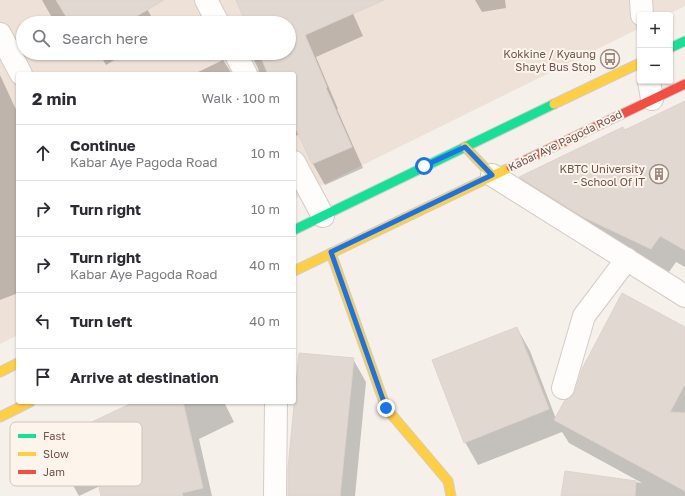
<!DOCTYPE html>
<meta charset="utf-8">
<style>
:root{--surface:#fff;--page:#f2f2f3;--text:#2b2b33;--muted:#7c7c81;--line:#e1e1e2}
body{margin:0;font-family:"Golos Text",sans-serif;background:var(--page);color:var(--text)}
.controls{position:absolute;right:12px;top:12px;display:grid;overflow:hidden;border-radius:4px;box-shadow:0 1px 3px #0004}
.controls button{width:36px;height:36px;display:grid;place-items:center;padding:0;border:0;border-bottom:1px solid var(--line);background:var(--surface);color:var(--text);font:20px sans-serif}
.stop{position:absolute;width:12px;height:12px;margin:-9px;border:3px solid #1a73e8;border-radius:50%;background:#fff}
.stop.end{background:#1a73e8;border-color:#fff;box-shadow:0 1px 4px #0008}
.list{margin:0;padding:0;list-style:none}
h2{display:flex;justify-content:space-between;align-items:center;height:52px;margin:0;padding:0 16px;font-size:17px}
h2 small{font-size:13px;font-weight:400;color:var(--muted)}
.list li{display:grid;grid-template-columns:26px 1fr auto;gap:12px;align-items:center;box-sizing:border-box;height:56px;padding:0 16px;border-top:1px solid var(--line)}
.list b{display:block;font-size:15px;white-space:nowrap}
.list p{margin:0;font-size:13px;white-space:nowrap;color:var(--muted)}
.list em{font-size:13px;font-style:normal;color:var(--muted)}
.icon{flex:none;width:22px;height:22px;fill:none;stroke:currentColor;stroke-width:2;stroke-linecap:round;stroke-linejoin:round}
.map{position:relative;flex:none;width:685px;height:496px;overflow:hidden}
.search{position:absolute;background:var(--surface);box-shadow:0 1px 3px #0004;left:16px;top:16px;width:280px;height:44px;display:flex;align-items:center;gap:10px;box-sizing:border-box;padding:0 14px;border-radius:22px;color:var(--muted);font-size:15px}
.panel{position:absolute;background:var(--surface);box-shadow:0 1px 3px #0004;left:16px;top:72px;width:280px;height:332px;border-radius:4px}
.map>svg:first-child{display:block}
.residential{fill:#eee1d8;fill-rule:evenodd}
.shadow{fill:#0003}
.building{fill:#e2d8d2;stroke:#ded2cd}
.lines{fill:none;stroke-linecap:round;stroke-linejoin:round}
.street-casing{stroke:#d4cbc7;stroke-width:24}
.fast-casing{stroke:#d5cbc7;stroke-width:11}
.slow-casing{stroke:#d5cbc7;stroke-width:11}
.jam-casing{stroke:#d5cbc7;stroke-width:11}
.street{stroke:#fefdfc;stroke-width:22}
.fast{stroke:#16e098;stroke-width:9}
.slow{stroke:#ffcf43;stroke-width:9}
.jam{stroke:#f24e42;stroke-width:9}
.route{stroke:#1a73e8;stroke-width:5}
.labels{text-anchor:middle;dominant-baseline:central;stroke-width:4;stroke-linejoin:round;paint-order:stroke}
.poi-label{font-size:11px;fill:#71544d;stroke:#fdf4ec;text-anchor:end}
.street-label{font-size:11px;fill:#71544d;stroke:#fdf4ec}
.key{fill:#fdf4ec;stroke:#d3c4bc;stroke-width:1}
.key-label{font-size:11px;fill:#71544d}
</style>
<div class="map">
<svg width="685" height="496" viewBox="0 0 685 496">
<rect width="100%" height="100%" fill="#f6f0ea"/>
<path class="residential" d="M0,0H685V6L667,15H640V28L294,199V74H18V335L0,344ZM23,23H289V53H23Z"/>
<g class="shadow">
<polygon points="42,0 142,0 155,23 55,23"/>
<polygon points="249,0 347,0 363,36 316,57 338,109 337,109 363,168 325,185 313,164 299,134 294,137 294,74 259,74 258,68 250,53 289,53 289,23 247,23"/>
<polygon points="475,0 505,0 506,8 482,12"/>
<polygon points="88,53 96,53 90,56"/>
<polygon points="99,53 126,53 106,65"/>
<polygon points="223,60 232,74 194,74"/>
<polygon points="0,75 18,114 18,293 0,300"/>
<polygon points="685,102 685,267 676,262 667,275 536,204 520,178"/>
<polygon points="517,328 530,351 556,419 685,328 685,496 562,496 566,472 642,483 569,443 562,432 478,465 465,442"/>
<polygon points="353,359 366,382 355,496 289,496"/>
<polygon points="136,402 224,402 234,422 199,439 212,496 102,496 100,486 79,496 66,473"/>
</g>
<g class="building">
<polygon points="56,0 164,0 125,23 70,23"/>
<polygon points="236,0 384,0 305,35 327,87 326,88 352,147 312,164 294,125 294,74 268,74 259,53 289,53 289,23 246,23"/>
<polygon points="685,101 685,250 660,236 651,249 583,217 519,177 623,127 625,130"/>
<polygon points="622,293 685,327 685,384 670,412 685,413 685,491 554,420 565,400 571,397 575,392 582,369"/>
<polygon points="517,327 549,409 464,443 432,360"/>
<polygon points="299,353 354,358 340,496 288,496 288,468"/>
<polygon points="134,402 183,402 203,488 182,493 183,496 101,496 93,460 65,474 50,442"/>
<polygon points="565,471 636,481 635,496 561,496"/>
</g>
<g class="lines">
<g class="street-casing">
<g id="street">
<polyline points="206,0 218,23"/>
<polyline points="641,0 642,15"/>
<polyline points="0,34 21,74"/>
<polyline points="235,53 246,74"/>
<polyline points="649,81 652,99"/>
<polyline points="294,162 323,216"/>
<polyline points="492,175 685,296"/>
<polyline points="563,388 584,316 627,259"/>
<polyline points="275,496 276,402"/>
</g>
</g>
<g class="fast-casing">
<g id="fast">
<polyline points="670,48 685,41"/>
<polyline points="294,230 554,104"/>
</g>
</g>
<g class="slow-casing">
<g id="slow">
<polyline points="554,104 640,63"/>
<polyline points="465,147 492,175"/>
<polyline points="331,253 386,408 448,481 451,496"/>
<polyline points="294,271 511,167"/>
<polyline points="0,372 18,363"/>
<polyline points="0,417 30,402"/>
</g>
</g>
<g class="jam-casing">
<polyline id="jam" points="511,167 685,84"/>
</g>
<use href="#street" class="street"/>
<use href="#fast" class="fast"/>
<use href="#slow" class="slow"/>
<use href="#jam" class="jam"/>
</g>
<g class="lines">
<polyline class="route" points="386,408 331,252 492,175 465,147 424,166"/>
</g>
<defs>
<g id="bus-ring" transform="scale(1)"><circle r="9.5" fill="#fdf4ec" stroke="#a08b84" stroke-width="1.5"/><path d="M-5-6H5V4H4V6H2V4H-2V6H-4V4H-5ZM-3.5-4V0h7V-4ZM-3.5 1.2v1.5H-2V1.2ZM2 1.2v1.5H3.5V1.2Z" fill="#a08b84"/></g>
<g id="building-ring" transform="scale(1)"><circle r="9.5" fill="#fdf4ec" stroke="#a08b84" stroke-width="1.5"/><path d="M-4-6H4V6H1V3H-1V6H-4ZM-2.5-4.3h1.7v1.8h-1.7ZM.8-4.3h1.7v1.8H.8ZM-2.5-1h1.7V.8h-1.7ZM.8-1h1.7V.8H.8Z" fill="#a08b84"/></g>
</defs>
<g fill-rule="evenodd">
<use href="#bus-ring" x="610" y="59"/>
<use href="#building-ring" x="659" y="174"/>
</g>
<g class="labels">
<g class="poi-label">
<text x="596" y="53">Kokkine / Kyaung<tspan x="596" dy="13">Shayt Bus Stop</tspan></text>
<text x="645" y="168">KBTC University<tspan x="645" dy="13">- School Of IT</tspan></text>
</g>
<g class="street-label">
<text transform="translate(565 140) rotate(-26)">Kabar Aye Pagoda Road</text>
</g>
</g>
<rect x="10" y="422" width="132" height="64" rx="6" class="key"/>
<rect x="18" y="434" width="18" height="4" fill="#16e098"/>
<rect x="18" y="452" width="18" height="4" fill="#ffcf43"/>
<rect x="18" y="470" width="18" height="4" fill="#f24e42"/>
<g class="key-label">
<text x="43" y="440">Fast</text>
<text x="43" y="458">Slow</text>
<text x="43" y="476">Jam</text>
</g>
</svg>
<div class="controls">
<button>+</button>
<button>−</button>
</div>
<div class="stop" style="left:424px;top:166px"></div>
<div class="stop end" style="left:386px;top:408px"></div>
<div class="search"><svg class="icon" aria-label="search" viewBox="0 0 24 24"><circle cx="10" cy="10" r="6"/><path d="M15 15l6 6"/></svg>Search here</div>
<section class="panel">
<h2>2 min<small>Walk · 100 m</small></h2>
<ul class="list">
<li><svg class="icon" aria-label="ahead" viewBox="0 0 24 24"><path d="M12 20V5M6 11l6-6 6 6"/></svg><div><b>Continue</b><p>Kabar Aye Pagoda Road</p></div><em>10 m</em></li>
<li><svg class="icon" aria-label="right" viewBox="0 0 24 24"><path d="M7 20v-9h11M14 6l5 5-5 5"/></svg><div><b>Turn right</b></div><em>10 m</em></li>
<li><svg class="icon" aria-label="right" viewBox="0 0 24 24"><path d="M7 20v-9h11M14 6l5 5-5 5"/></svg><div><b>Turn right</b><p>Kabar Aye Pagoda Road</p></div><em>40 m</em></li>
<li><svg class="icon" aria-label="left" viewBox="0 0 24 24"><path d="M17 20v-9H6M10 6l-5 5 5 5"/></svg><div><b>Turn left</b></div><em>40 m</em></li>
<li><svg class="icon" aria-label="arrive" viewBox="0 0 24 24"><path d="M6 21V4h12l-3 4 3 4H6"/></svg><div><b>Arrive at destination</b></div></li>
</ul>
</section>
</div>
